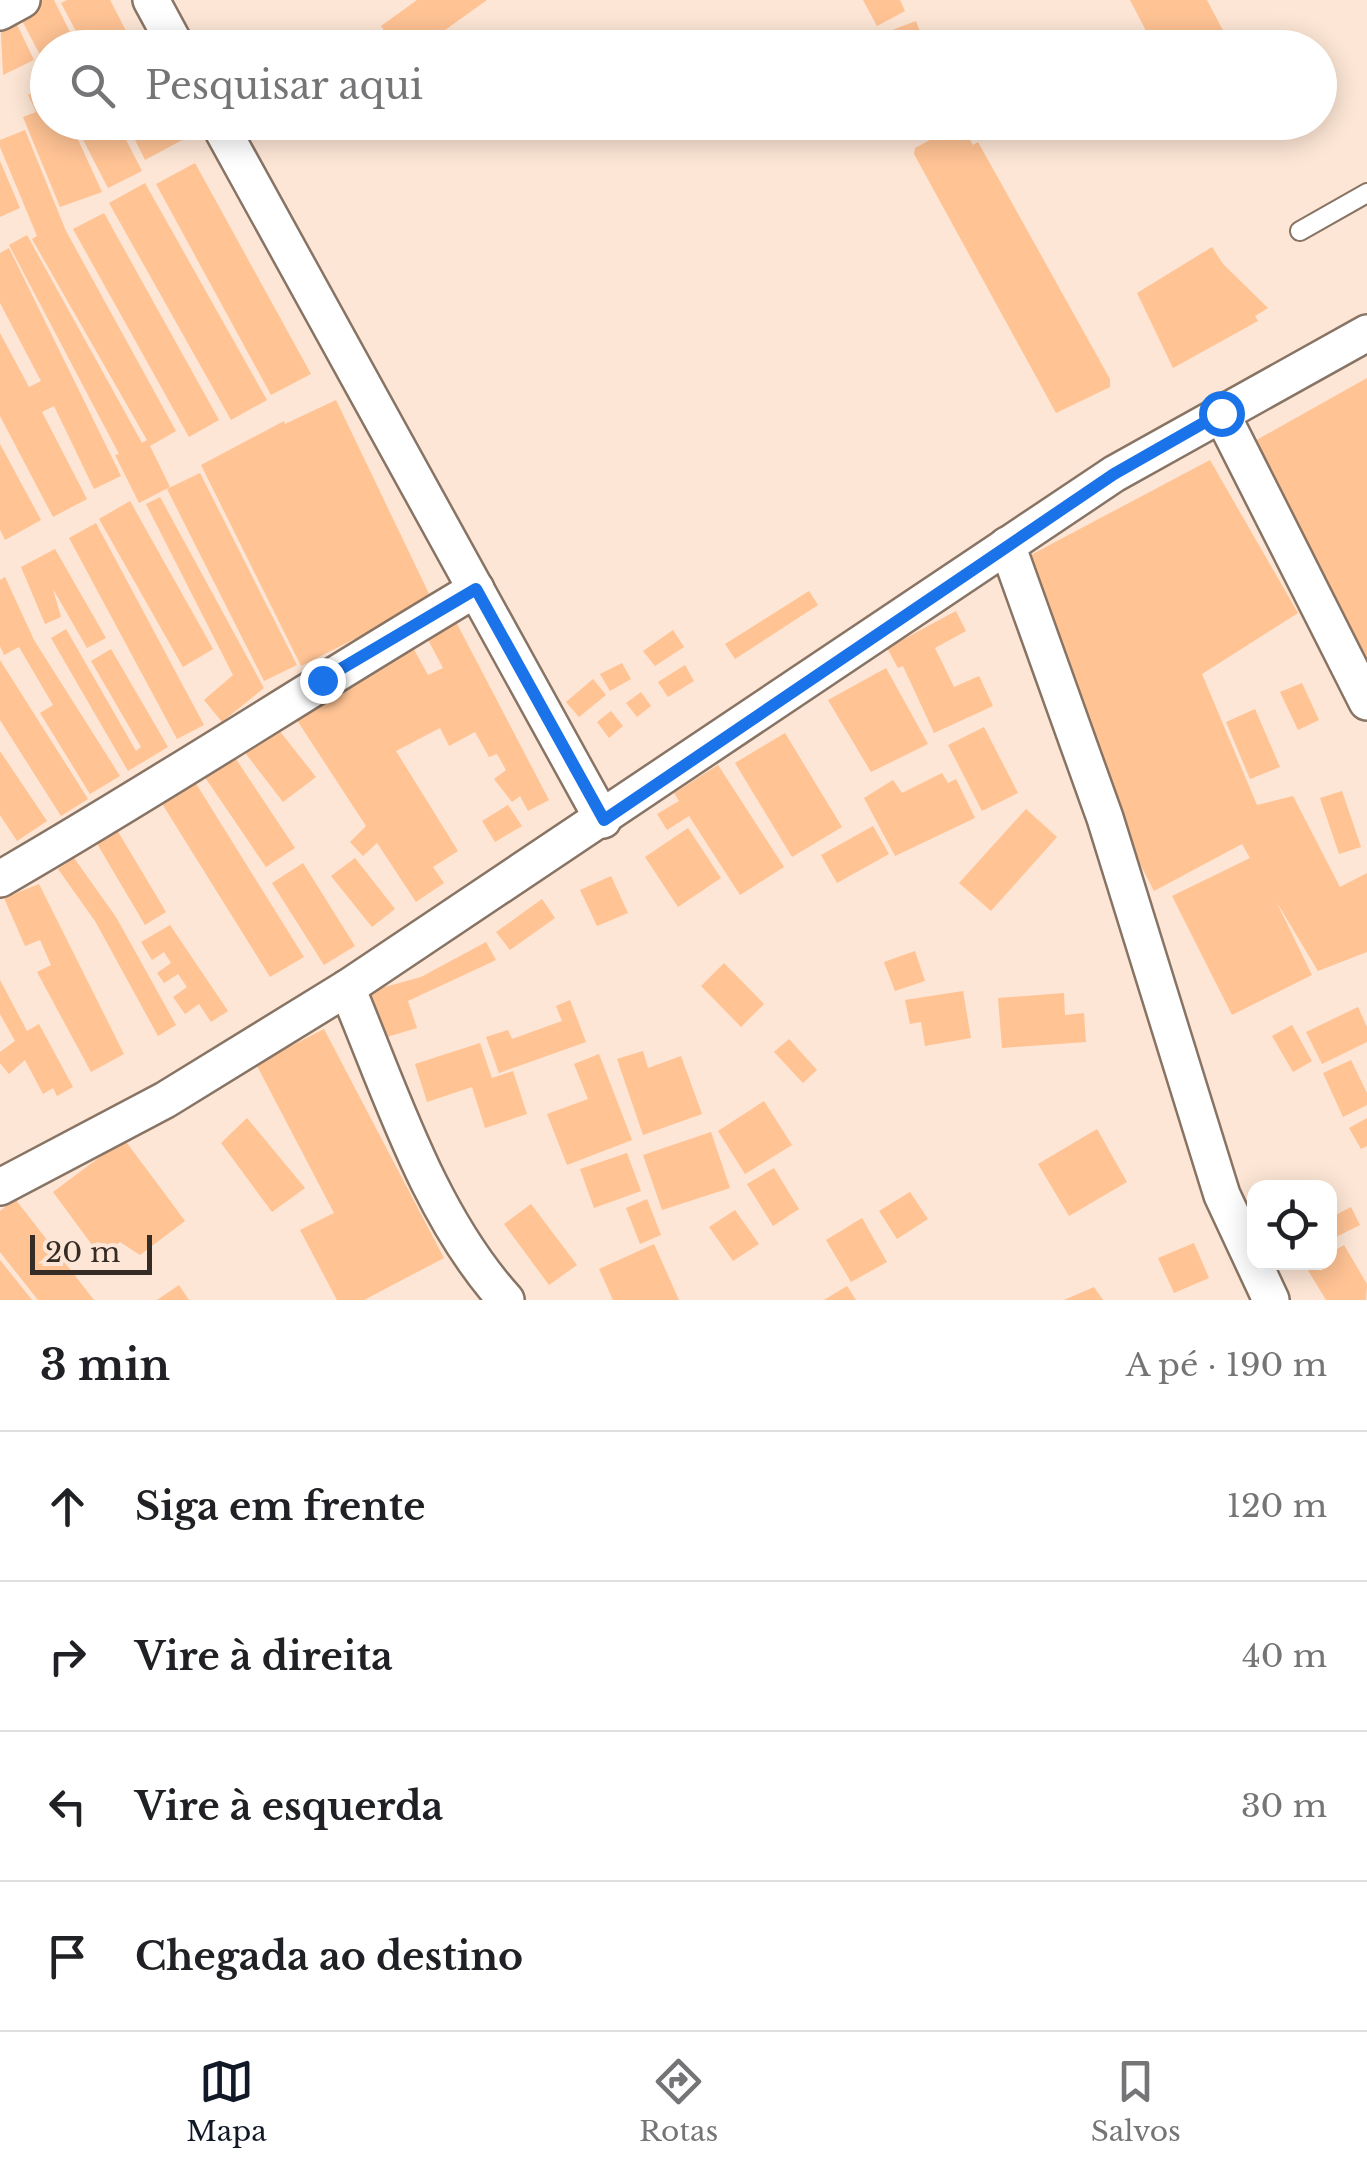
<!DOCTYPE html>
<html lang="pt">
<meta charset="utf-8">
<style>
:root{--surface:#fff;--page:#f6f6f6;--text:#202124;--muted:#757577;--line:#e0e0e0;--accent:#111827}
body{margin:0;font-family:"Libre Baskerville",serif;background:var(--page);color:var(--text)}
.controls{position:absolute;right:30px;bottom:30px;display:grid;overflow:hidden;border-radius:20px;box-shadow:0 5px 25px #0003}
.controls button{width:90px;height:90px;display:grid;place-items:center;padding:0;border:0;border-bottom:2px solid var(--line);background:var(--surface);color:var(--text);font:50px sans-serif}
.scale{position:absolute;left:30px;bottom:25px;width:122px;box-sizing:border-box;padding-left:10px;border:5px solid #352c26;border-top:0;font-size:28px;line-height:35px;white-space:nowrap;color:#352c26;-webkit-text-stroke:8px #fde6d5;paint-order:stroke}
.stop{position:absolute;width:30px;height:30px;margin:-22px;border:8px solid #1a73e8;border-radius:50%;background:#fff}
.stop.end{background:#1a73e8;border-color:#fff;box-shadow:0 2px 10px #0008}
.list{margin:0;padding:0;list-style:none}
h2{display:flex;justify-content:space-between;align-items:center;height:130px;margin:0;padding:0 40px;font-size:42px}
h2 small{font-size:32px;font-weight:400;color:var(--muted)}
.list li{display:grid;grid-template-columns:65px 1fr auto;gap:30px;align-items:center;box-sizing:border-box;height:150px;padding:0 40px;border-top:2px solid var(--line)}
.list b{display:block;font-size:38px;white-space:nowrap}
.list em{font-size:32px;font-style:normal;color:var(--muted)}
.icon{flex:none;width:55px;height:55px;fill:none;stroke:currentColor;stroke-width:2;stroke-linecap:round;stroke-linejoin:round}
.map{position:relative;flex:none;width:1367px;height:1300px;overflow:hidden}
.search{position:absolute;background:var(--surface);box-shadow:0 5px 25px #0003;left:30px;right:30px;top:30px;height:110px;display:flex;align-items:center;gap:25px;box-sizing:border-box;padding:0 35px;border-radius:55px;color:var(--muted);font-size:38px}
.sheet{height:730px;background:var(--surface)}
nav{display:flex;justify-content:space-around;align-items:center;box-sizing:border-box;height:140px;border-top:2px solid var(--line);background:var(--surface);font-size:28px;color:var(--muted)}
nav a{display:grid;justify-items:center;gap:5px}
nav .on{color:var(--accent)}
.map>svg:first-child{display:block}
.building{fill:#ffc394}
.lines{fill:none;stroke-linecap:round;stroke-linejoin:round}
.service-casing{stroke:#887465;stroke-width:22}
.minor-casing{stroke:#887465;stroke-width:40}
.service{stroke:#fff;stroke-width:18}
.minor{stroke:#fff;stroke-width:35}
.route{stroke:#1a73e8;stroke-width:12}
</style>
<div class="map">
<svg width="1367" height="1300" viewBox="0 0 1367 1300">
<rect width="100%" height="100%" fill="#fde6d5"/>
<g class="building">
<polygon points="43,0 54,0 78,48 48,48 48,70 18,13"/>
<polygon points="67,0 110,0 135,48 85,48 61,3"/>
<polygon points="417,0 487,0 420,48 343,48 363,32 373,45 387,35 381,26"/>
<polygon points="863,0 900,0 905,11 877,26"/>
<polygon points="1130,0 1207,0 1227,38 1213,48 1155,48"/>
<polygon points="10,10 34,60 3,75 0,15"/>
<polygon points="916,21 926,48 877,48 888,42 884,33"/>
<polygon points="48,86 48,122 70,122 102,192 60,207 23,117 36,112 28,95"/>
<polygon points="74,122 117,122 142,171 108,188"/>
<polygon points="126,122 175,122 184,139 145,160"/>
<polygon points="962,127 973,145 978,142 1110,379 1110,387 1056,413 914,154 915,148 939,135 941,139"/>
<polygon points="25,130 66,231 176,431 150,446 170,487 139,503 115,455 119,454 9,245 27,235 142,443 147,440 32,239 37,236 0,147 0,140"/>
<polygon points="0,161 20,208 0,217"/>
<polygon points="195,163 311,374 271,395 156,184"/>
<polygon points="145,183 267,400 231,420 109,203"/>
<polygon points="104,213 219,420 189,437 73,229"/>
<polygon points="1212,247 1223,264 1268,308 1255,316 1258,321 1173,368 1137,293"/>
<polygon points="9,248 121,476 94,489 54,406 42,412 87,499 53,517 0,416 0,333 29,387 41,381 0,303 0,253"/>
<polygon points="1367,378 1367,673 1244,447"/>
<polygon points="336,400 432,600 301,666 201,465 284,421 285,424"/>
<polygon points="0,444 41,520 5,540 0,530"/>
<polygon points="1210,460 1298,613 1202,674 1257,805 1293,796 1340,887 1367,873 1367,952 1318,971 1276,901 1312,975 1232,1015 1172,896 1250,858 1242,844 1154,891 1122,829 1127,826 1006,568"/>
<polygon points="200,473 297,665 264,681 167,489"/>
<polygon points="160,497 264,688 222,722 204,700 233,675 146,504"/>
<polygon points="130,501 213,649 183,667 99,519"/>
<polygon points="96,523 204,725 177,739 69,538"/>
<polygon points="55,549 106,638 87,648 53,589 61,617 45,624 21,567"/>
<polygon points="5,577 34,640 120,776 90,794 40,713 53,705 19,647 4,655 0,646 0,580"/>
<polygon points="809,591 818,605 735,659 725,644"/>
<polygon points="956,611 966,631 935,648 954,687 979,676 993,706 934,733 903,666 898,668 887,648"/>
<polygon points="455,620 549,800 528,811 520,796 512,802 494,779 506,770 497,754 489,757 475,732 449,746 440,728 396,751 458,851 433,867 444,883 416,902 377,843 363,856 350,842 366,826 289,708 410,642 428,675 443,668 425,634"/>
<polygon points="66,629 136,751 141,747 91,661 111,649 168,747 128,771 51,638"/>
<polygon points="673,630 684,647 655,666 643,651"/>
<polygon points="0,660 88,799 61,816 0,720"/>
<polygon points="622,663 631,679 610,691 600,674"/>
<polygon points="685,665 694,681 668,697 658,682"/>
<polygon points="886,668 928,744 871,772 828,700"/>
<polygon points="593,679 606,695 579,717 566,702"/>
<polygon points="1302,683 1319,720 1298,730 1280,692"/>
<polygon points="641,692 651,706 637,717 626,703"/>
<polygon points="1255,709 1280,767 1250,779 1226,722"/>
<polygon points="611,711 623,726 609,738 597,722"/>
<polygon points="271,720 316,777 283,802 239,745"/>
<polygon points="984,727 1018,793 982,811 948,745"/>
<polygon points="785,733 842,827 792,857 735,763"/>
<polygon points="0,751 47,821 17,841 0,815"/>
<polygon points="232,753 295,848 266,867 202,773"/>
<polygon points="718,765 784,867 740,895 689,816 667,830 657,814 679,801 674,793"/>
<polygon points="942,773 948,783 956,779 975,818 895,856 864,798 893,780 902,793"/>
<polygon points="195,782 304,957 270,977 161,802"/>
<polygon points="1342,791 1361,847 1339,854 1320,798"/>
<polygon points="508,805 522,826 495,842 482,821"/>
<polygon points="1026,809 1057,837 991,911 959,883"/>
<polygon points="873,826 889,854 837,883 821,855"/>
<polygon points="688,828 721,878 678,907 645,857"/>
<polygon points="117,830 166,912 145,925 96,842"/>
<polygon points="74,858 116,917 176,1025 158,1036 95,921 58,869"/>
<polygon points="355,858 395,909 372,927 331,876"/>
<polygon points="303,863 355,946 324,965 272,883"/>
<polygon points="611,876 628,913 597,926 580,890"/>
<polygon points="39,884 124,1054 91,1072 37,972 51,965 40,940 25,946 4,898"/>
<polygon points="542,899 555,918 510,950 496,932"/>
<polygon points="170,925 228,1011 211,1022 199,1004 185,1014 173,997 187,987 178,974 164,983 157,973 171,963 164,952 152,960 141,942"/>
<polygon points="486,942 496,960 408,1001 417,1028 377,1040 363,993 421,977"/>
<polygon points="915,951 925,981 895,991 884,962"/>
<polygon points="724,963 764,1004 741,1027 701,986"/>
<polygon points="0,980 27,1031 39,1024 73,1087 57,1096 53,1088 43,1094 25,1060 9,1074 0,1063 0,1052 15,1041 0,1014"/>
<polygon points="963,991 971,1038 925,1046 921,1022 910,1024 905,1000"/>
<polygon points="1064,993 1065,1015 1084,1013 1086,1042 1002,1048 998,998"/>
<polygon points="570,1000 586,1042 499,1073 486,1037 508,1030 512,1039 562,1021 556,1006"/>
<polygon points="1358,1007 1367,1027 1367,1042 1322,1064 1306,1032"/>
<polygon points="1292,1025 1312,1061 1293,1072 1272,1036"/>
<polygon points="324,1029 444,1258 364,1300 337,1300 300,1230 334,1213 256,1064"/>
<polygon points="789,1039 817,1070 803,1083 774,1052"/>
<polygon points="480,1043 492,1078 513,1071 527,1114 485,1128 472,1087 427,1102 415,1064"/>
<polygon points="643,1051 648,1068 681,1056 702,1114 643,1135 617,1059"/>
<polygon points="599,1054 632,1140 567,1165 547,1114 588,1099 574,1064"/>
<polygon points="1351,1060 1367,1093 1367,1105 1343,1117 1323,1073"/>
<polygon points="764,1101 792,1145 745,1174 718,1131"/>
<polygon points="247,1118 305,1188 272,1212 221,1143"/>
<polygon points="1367,1118 1367,1146 1361,1149 1349,1128"/>
<polygon points="1097,1129 1127,1182 1069,1216 1038,1164"/>
<polygon points="711,1132 730,1188 662,1210 643,1155"/>
<polygon points="124,1139 185,1221 140,1255 120,1242 101,1257 53,1192"/>
<polygon points="627,1153 641,1191 594,1208 580,1169"/>
<polygon points="774,1168 799,1209 773,1226 747,1184"/>
<polygon points="910,1192 928,1219 897,1239 879,1211"/>
<polygon points="15,1199 94,1300 38,1300 0,1252 0,1211"/>
<polygon points="647,1199 661,1235 640,1244 626,1208"/>
<polygon points="531,1204 577,1265 549,1285 504,1224"/>
<polygon points="1351,1207 1360,1225 1330,1240 1330,1218"/>
<polygon points="735,1210 759,1244 733,1261 709,1227"/>
<polygon points="862,1218 887,1262 851,1282 826,1240"/>
<polygon points="1194,1243 1209,1278 1174,1293 1158,1258"/>
<polygon points="654,1244 679,1300 613,1300 599,1269"/>
<polygon points="1344,1245 1367,1284 1366,1300 1326,1300 1306,1267 1330,1262 1330,1253"/>
<polygon points="0,1260 32,1300 0,1300"/>
<polygon points="179,1285 189,1300 157,1300"/>
<polygon points="847,1286 856,1300 824,1300"/>
<polygon points="1094,1287 1103,1300 1064,1300"/>
</g>
<g class="lines">
<g class="service-casing">
<polyline id="service" points="1300,231 1367,193"/>
</g>
<g class="minor-casing">
<g id="minor">
<polyline points="151,0 177,48"/>
<polyline points="0,12 22,0"/>
<polyline points="218,122 603,820"/>
<polyline points="1221,413 1367,702"/>
<polyline points="1007,545 1105,818 1222,1195 1271,1300"/>
<path d="M0,879C161,786 316,684 476,589"/>
<path d="M347,988C391,1093 429,1215 506,1300"/>
<polyline points="0,1187 165,1100 347,988 1114,474 1367,333"/>
</g>
</g>
<use href="#service" class="service"/>
<use href="#minor" class="minor"/>
</g>
<g class="lines">
<polyline class="route" points="322,680 476,589 604,820 1114,474 1221,413"/>
</g>
</svg>
<div class="controls">
<button><svg class="icon" aria-label="locate" viewBox="0 0 24 24"><circle cx="12" cy="12" r="6"/><path d="M12 2v4M12 18v4M2 12h4M18 12h4"/></svg></button>
</div>
<div class="scale">20 m</div>
<div class="stop" style="left:1221px;top:413px"></div>
<div class="stop end" style="left:322px;top:680px"></div>
<div class="search"><svg class="icon" aria-label="search" viewBox="0 0 24 24"><circle cx="10" cy="10" r="6"/><path d="M15 15l6 6"/></svg>Pesquisar aqui</div>
</div>
<section class="sheet">
<h2>3 min<small>A pé · 190 m</small></h2>
<ul class="list">
<li><svg class="icon" aria-label="ahead" viewBox="0 0 24 24"><path d="M12 20V5M6 11l6-6 6 6"/></svg><div><b>Siga em frente</b></div><em>120 m</em></li>
<li><svg class="icon" aria-label="right" viewBox="0 0 24 24"><path d="M7 20v-9h11M14 6l5 5-5 5"/></svg><div><b>Vire à direita</b></div><em>40 m</em></li>
<li><svg class="icon" aria-label="left" viewBox="0 0 24 24"><path d="M17 20v-9H6M10 6l-5 5 5 5"/></svg><div><b>Vire à esquerda</b></div><em>30 m</em></li>
<li><svg class="icon" aria-label="arrive" viewBox="0 0 24 24"><path d="M6 21V4h12l-3 4 3 4H6"/></svg><div><b>Chegada ao destino</b></div></li>
</ul>
</section>
<nav>
<a class="on"><svg class="icon" aria-label="map" viewBox="0 0 24 24"><path d="M3 6l6-2 6 2 6-2v14l-6 2-6-2-6 2zM9 4v14M15 6v14"/></svg>Mapa</a>
<a><svg class="icon" aria-label="directions" viewBox="0 0 24 24"><path d="M12 3l9 9-9 9-9-9zM9 14v-3h6M13 9l2 2-2 2"/></svg>Rotas</a>
<a><svg class="icon" aria-label="saved" viewBox="0 0 24 24"><path d="M7 4h10v16l-5-4-5 4z"/></svg>Salvos</a>
</nav>
